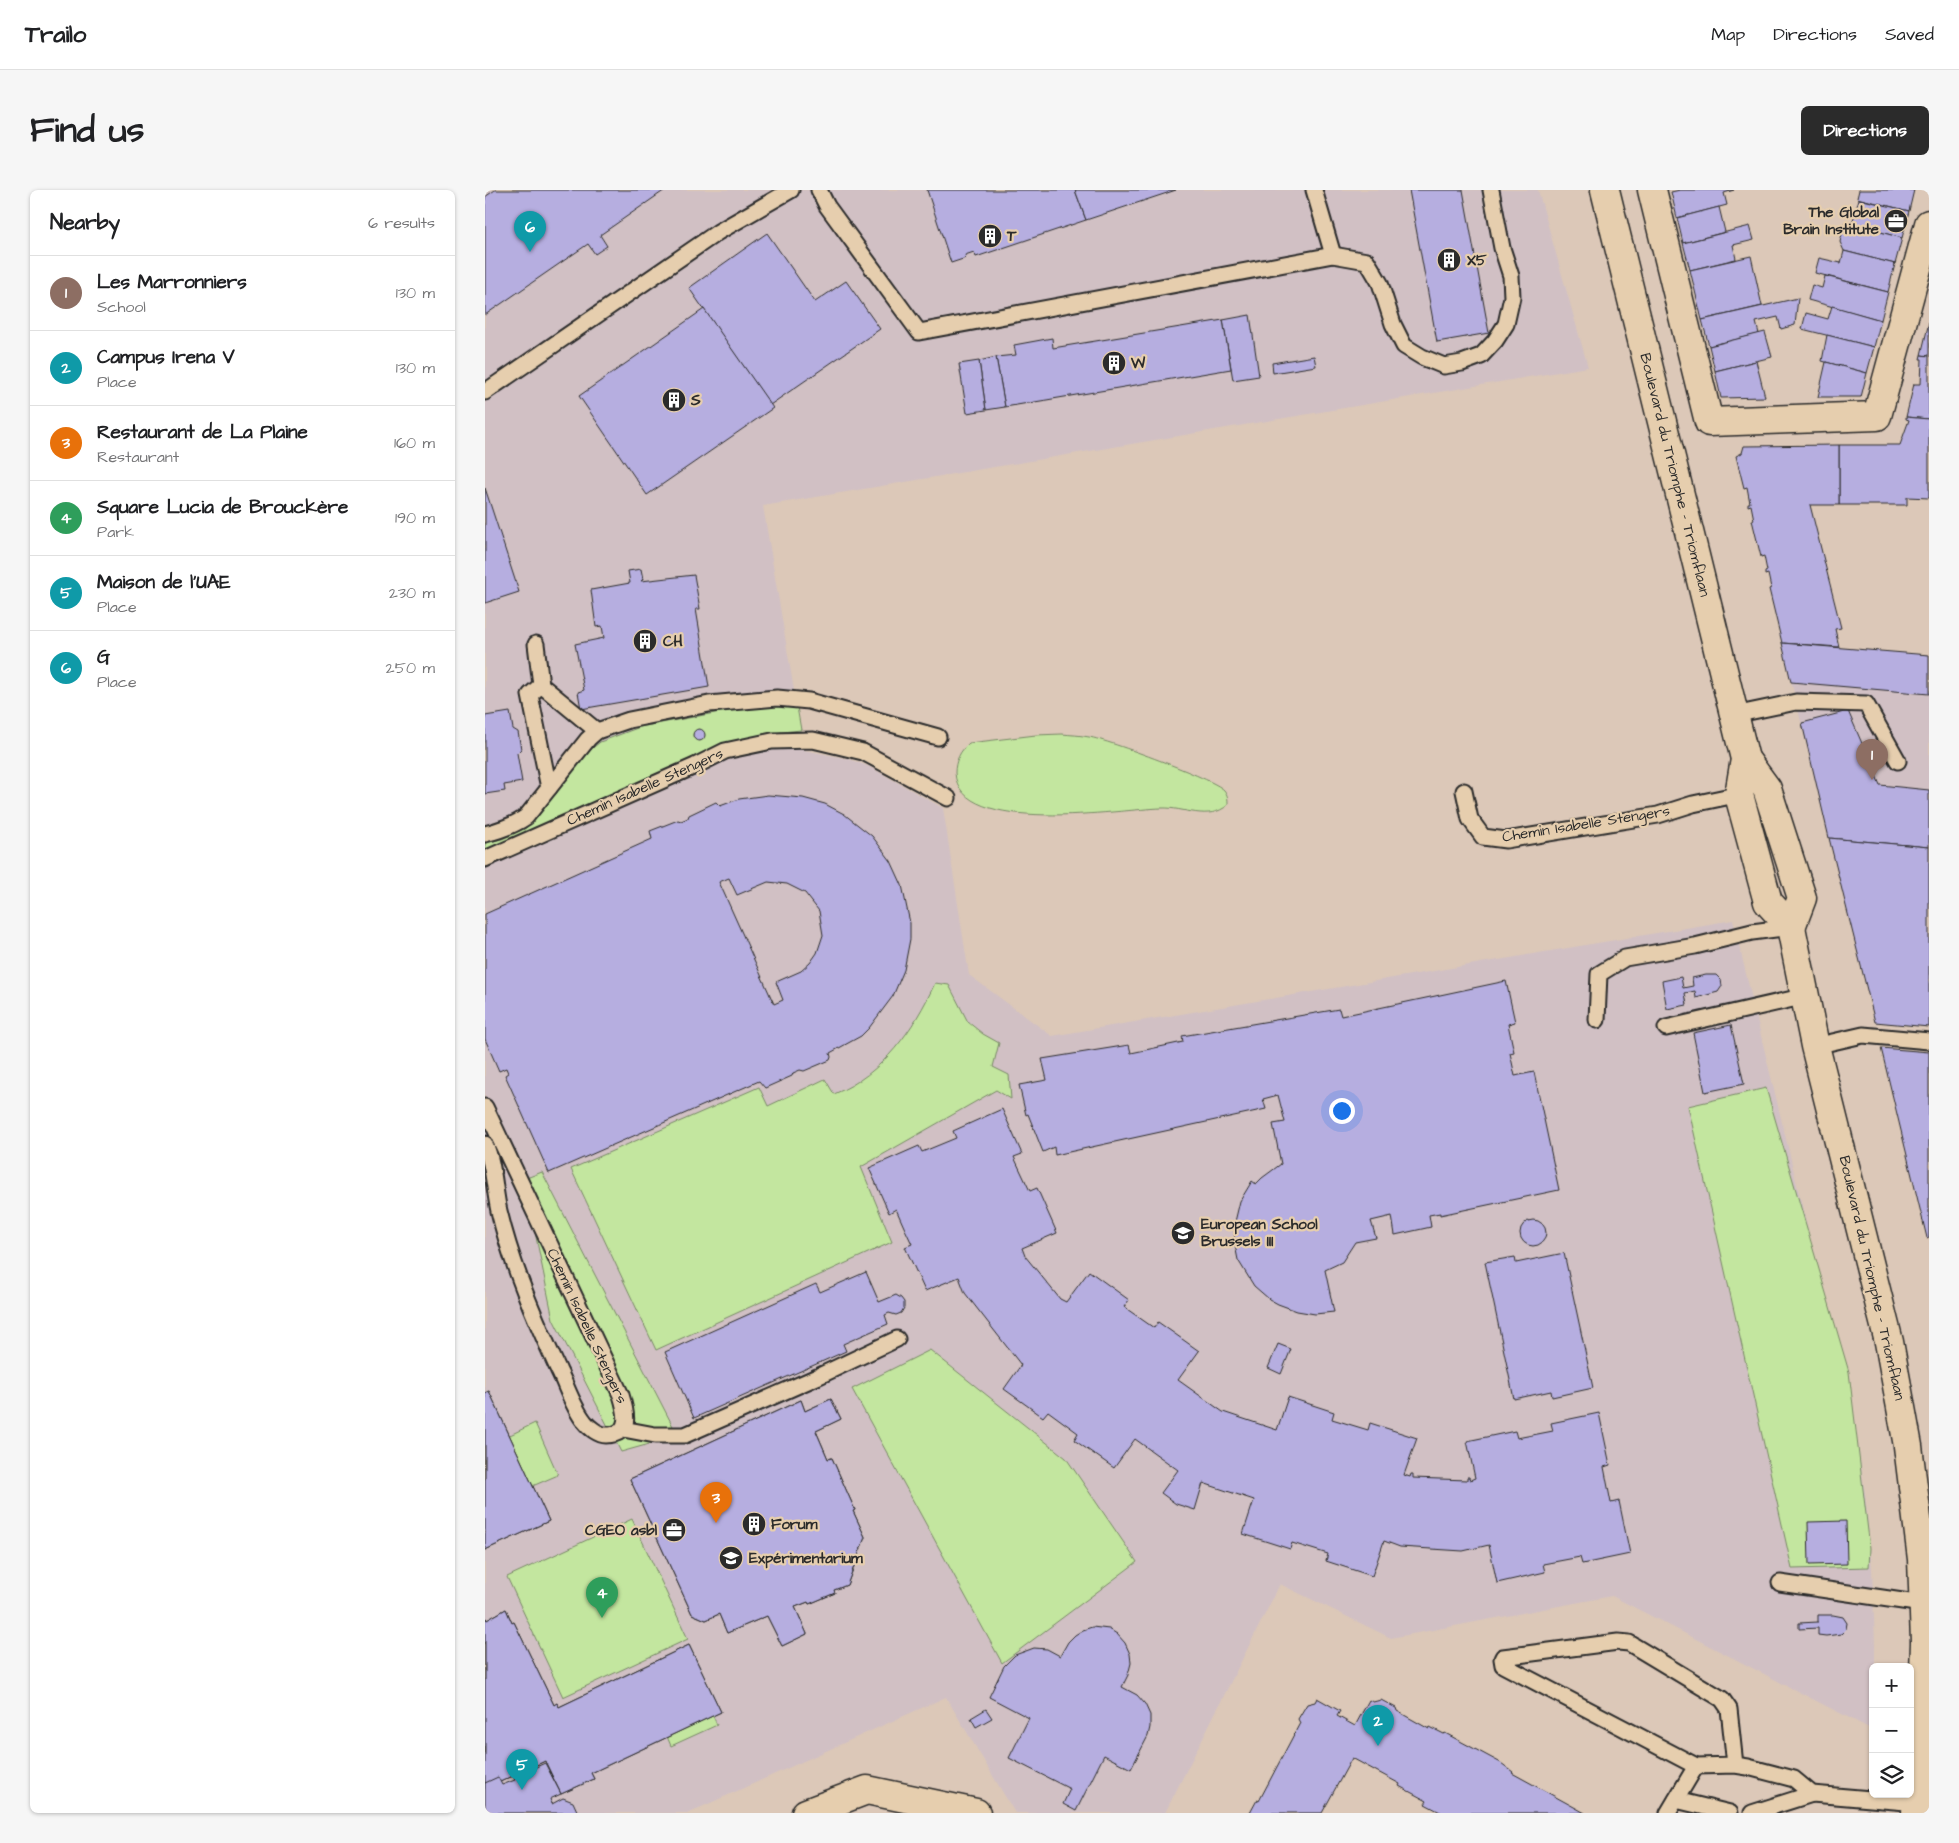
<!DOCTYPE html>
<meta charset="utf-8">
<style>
:root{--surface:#fff;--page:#f6f6f6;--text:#202124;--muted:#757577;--line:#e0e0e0;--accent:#2b2b2b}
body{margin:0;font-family:"Architects Daughter",sans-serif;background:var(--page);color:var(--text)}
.controls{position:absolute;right:15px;bottom:15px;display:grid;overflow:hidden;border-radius:8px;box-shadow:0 1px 4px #0004}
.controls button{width:45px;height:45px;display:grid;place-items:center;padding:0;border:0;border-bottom:1px solid var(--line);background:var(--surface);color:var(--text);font:25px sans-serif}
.you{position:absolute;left:856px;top:920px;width:18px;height:18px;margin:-12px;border:4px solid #fff;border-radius:50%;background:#1a73e8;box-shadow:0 0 0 8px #1a73e833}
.badge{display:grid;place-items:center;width:32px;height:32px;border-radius:50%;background:var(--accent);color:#fff;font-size:16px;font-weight:700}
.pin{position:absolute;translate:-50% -41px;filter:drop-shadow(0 1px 2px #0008)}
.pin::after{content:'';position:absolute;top:26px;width:18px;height:15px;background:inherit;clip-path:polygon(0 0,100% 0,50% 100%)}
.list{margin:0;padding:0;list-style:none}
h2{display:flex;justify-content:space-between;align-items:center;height:65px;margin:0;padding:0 20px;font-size:21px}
h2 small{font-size:16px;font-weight:400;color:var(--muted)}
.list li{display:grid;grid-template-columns:32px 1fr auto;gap:15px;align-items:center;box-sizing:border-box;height:75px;padding:0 20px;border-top:1px solid var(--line)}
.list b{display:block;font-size:19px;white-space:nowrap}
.list p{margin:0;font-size:16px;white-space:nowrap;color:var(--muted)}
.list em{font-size:16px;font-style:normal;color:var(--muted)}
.icon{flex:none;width:28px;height:28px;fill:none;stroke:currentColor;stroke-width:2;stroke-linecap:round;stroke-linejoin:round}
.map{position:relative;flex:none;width:1444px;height:1623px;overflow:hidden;border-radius:8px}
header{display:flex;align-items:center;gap:30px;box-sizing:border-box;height:70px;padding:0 25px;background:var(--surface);border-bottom:1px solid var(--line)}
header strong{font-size:24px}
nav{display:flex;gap:28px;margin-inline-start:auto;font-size:18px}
.intro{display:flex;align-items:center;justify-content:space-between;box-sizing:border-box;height:120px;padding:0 30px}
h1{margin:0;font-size:35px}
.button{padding:12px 22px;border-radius:8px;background:var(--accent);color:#fff;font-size:18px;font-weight:700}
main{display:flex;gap:30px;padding:0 30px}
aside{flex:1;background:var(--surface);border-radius:8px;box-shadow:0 1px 4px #0004}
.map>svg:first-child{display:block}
.built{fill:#d1c0c4}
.green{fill:#c3e69f;stroke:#778865}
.building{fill:#b6aee0;stroke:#2b2b2b;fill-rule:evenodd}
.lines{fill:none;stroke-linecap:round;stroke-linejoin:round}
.service-casing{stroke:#2b2b2b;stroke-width:19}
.minor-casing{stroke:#2b2b2b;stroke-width:31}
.secondary-casing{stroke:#2b2b2b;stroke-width:31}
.service{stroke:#e6ceae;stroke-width:15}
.minor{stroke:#e6ceae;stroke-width:28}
.secondary{stroke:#e6ceae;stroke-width:28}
.labels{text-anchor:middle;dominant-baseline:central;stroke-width:4.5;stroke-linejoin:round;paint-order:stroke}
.poi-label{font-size:15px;font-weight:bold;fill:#2b2b2b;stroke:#e6ceae;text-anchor:start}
.street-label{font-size:15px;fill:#2b2b2b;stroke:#e6ceae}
</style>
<header>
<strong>Trailo</strong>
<nav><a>Map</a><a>Directions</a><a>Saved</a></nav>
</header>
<div class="intro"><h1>Find us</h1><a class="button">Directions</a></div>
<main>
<aside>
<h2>Nearby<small>6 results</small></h2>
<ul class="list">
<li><span class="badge" style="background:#8d6e63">1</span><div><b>Les Marronniers</b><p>School</p></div><em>130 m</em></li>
<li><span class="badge" style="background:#0f9aa8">2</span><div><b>Campus Irena V</b><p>Place</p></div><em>130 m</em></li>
<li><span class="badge" style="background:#e8710a">3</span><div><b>Restaurant de La Plaine</b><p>Restaurant</p></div><em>160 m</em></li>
<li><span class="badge" style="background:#2e9e5b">4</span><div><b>Square Lucia de Brouckère</b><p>Park</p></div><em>190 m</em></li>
<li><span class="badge" style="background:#0f9aa8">5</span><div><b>Maison de l'UAE</b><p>Place</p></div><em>230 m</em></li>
<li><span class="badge" style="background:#0f9aa8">6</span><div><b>G</b><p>Place</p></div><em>250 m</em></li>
</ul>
</aside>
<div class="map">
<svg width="1444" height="1623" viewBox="0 0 1444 1623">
<rect width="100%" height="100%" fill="#dcc8b8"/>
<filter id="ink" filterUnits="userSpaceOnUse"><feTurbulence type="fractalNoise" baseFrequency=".02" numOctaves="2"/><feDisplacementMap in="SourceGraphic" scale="10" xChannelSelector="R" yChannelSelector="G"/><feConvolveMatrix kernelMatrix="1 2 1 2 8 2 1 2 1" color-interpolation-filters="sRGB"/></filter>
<g filter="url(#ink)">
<g class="built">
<polygon points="0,0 1053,0 1103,177 278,316 319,560 364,569 385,577 458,618 484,785 567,846 1248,730 1369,1230 1380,1304 1387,1378 1390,1455 1390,1477 1388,1477 1388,1540 1127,1406 906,1448 795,1394 680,1623 530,1623 461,1507 203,1623 0,1623"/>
<polygon points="1297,453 1444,465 1444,657 1344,648"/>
</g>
<g class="green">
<polygon points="290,516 312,517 316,540 296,542 243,552 0,660 0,653 17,649 41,638 53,626 99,565 115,552 155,537 246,520"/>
<path d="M577,544C586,545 595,545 604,547C623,550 729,589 739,600C743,605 743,609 743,615C723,632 699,617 677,618C636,619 474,647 470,583C470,571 475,561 484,553L551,545Z"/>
<path d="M450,793L464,795L483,832L498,844L514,853L508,877L524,885L526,909L511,900L376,977L407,1052L171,1160L86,979L274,897L283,916L340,889L349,904C398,884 429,839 450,793Z"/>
<polygon points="1281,898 1364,1182 1385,1358 1384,1377 1307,1379 1203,916"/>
<polygon points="57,982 193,1246 136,1262 68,1129 39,989"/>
<polygon points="445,1160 581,1268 652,1372 517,1473 367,1199"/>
<polygon points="50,1233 73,1285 22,1307 0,1257"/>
<polygon points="147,1329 203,1449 78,1507 22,1387"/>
<polygon points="212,1490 232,1535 186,1556 167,1511"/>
</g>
<g class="building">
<polygon points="10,0 180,0 115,45 122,56 110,64 103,54 0,125 0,7"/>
<polygon points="442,0 590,0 601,30 491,67 489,62 480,65 481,68 466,73"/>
<polygon points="590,0 691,0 601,30"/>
<polygon points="924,0 978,0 1004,143 952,152"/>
<polygon points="1195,0 1249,0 1239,3 1242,15 1192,28 1186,2"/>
<polygon points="1374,0 1429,0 1424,21 1372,8"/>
<polygon points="1374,9 1424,21 1417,48 1367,34"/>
<polygon points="1234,17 1240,42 1198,53 1192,28"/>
<polygon points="1360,32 1417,48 1410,74 1359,61 1355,52"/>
<polygon points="1265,36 1269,50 1248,55 1251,69 1205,80 1198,53"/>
<polygon points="282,43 330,112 361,91 395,139 285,215 204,98"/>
<polygon points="1359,61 1410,74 1403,102 1330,83 1334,68 1356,73"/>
<polygon points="1266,66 1277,116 1217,130 1205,80"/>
<polygon points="1340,86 1403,102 1396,130 1323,110 1327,95 1337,98"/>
<polygon points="1313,108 1310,135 1296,139 1293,127 1271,132 1274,144 1224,156 1217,130"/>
<polygon points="1347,116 1396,130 1389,157 1317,139 1321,123 1343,129"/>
<polygon points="219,119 288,218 162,305 94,206"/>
<polygon points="765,125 774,186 748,190 738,130"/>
<polygon points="738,130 746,179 520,217 511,167 531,165 529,155 567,148 568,158"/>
<polygon points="1444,132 1444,166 1436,165"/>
<polygon points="1280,142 1287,167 1230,181 1224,156"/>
<polygon points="1342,145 1389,157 1382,183 1337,171"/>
<polygon points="1436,165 1444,166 1444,229 1421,227 1429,194 1436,194 1437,169 1435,169"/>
<polygon points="829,166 831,176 788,183 787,173"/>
<polygon points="511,167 520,217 501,220 494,171"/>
<polygon points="494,171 501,220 482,223 474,174"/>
<polygon points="1271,171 1280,207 1236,208 1230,181"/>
<polygon points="1341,172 1382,183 1376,207 1333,207"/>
<polygon points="1421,227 1444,229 1444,308 1422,307 1422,315 1354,315 1354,255 1415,255 1424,230 1421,229"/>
<polygon points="1354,255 1354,315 1325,315 1356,438 1350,439 1354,457 1297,453 1284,399 1286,398 1283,384 1280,385 1280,382 1282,381 1279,366 1276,367 1267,330 1269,330 1266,315 1263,316 1263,313 1265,313 1262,297 1259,298 1251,266 1257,263 1259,256"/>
<polygon points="0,298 34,402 0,413"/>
<polygon points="156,379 158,389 156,391 209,385 215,419 211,419 224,497 96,519 93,502 99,500 90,454 119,448 117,436 111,437 106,400 145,393 143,381"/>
<polygon points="1297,453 1444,465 1444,504 1306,492"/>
<polygon points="1363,521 1395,595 1444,600 1444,657 1344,648 1317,533"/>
<polygon points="25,522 28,539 33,542 36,559 32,563 37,592 19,595 20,601 0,604 0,526"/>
<circle cx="214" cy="545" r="6"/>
<path d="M283,605L318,608L340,614L359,624L387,646L406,671L417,695L425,733V749L419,780L408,806L384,838L376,846L345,863L346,867L345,870L319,881L315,880L308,883L307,886L280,898L274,891L64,983L20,885L23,883L21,878L14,881L0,849V724L167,649L165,641L193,630L196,631L203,628L204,625L231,612L235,616L254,609ZM244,688L252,705L283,692L302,694L320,703L334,721L338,745L332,763L325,773L316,781L291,792L298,810L289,814L234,692Z"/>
<polygon points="1344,648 1444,657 1444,837 1390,832"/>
<polygon points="1221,785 1231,785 1236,790 1237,796 1233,802 1211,808 1210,801 1200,803 1202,815 1182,819 1177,791 1196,787 1198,798 1208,796 1207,788"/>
<polygon points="1021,791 1030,832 1023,834 1029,862 1025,863 1030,886 1049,882 1074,1000 955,1025 955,1023 944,1025 946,1037 910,1045 907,1026 886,1031 891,1048 870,1052 857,1072 840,1080 849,1122 830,1124 812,1121 793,1114 784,1109 769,1096 753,1070 750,1055 749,1036 755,1011 767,991 771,994 777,988 796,974 788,934 800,932 793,905 778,909 781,919 570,965 569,957 558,962 543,924 541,925 534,895 562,890 557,869 644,855 646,863 698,852 697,846 854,819 856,826"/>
<polygon points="1246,835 1259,894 1220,902 1208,843"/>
<polygon points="1396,858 1444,862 1444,1047 1442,1048"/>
<polygon points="517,919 537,964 529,967 545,1001 552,998 572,1043 537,1058 540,1066 575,1109 581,1112 604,1081 644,1110 639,1117 669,1138 673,1132 714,1161 693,1190 738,1222 792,1240 803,1207 849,1222 847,1229 883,1240 885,1233 932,1248 919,1285 925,1287 926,1284 928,1284 928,1288 982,1290 982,1287 984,1287 985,1290 990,1288 982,1251 1030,1241 1032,1248 1068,1241 1066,1233 1114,1223 1125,1275 1119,1277 1126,1313 1134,1311 1145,1364 1097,1374 1095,1367 1058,1374 1060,1382 1012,1393 1004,1355 978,1361 915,1357 899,1351 887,1386 841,1371 843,1364 807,1353 805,1359 758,1344 769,1310 718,1293 710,1320 691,1314 676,1303 693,1280 650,1249 629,1278 589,1250 593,1243 563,1221 558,1227 519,1199 536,1175 480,1103 474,1087 440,1101 420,1057 427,1054 419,1037 411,1019 404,1023 384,978 434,956 437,962 471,948 468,941"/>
<circle cx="1048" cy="1043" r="13"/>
<polygon points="1079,1063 1108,1198 1067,1207 1066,1201 1029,1209 1000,1072 1030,1067 1031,1073"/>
<polygon points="381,1082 394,1112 411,1105 416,1108 419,1112 419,1118 416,1123 411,1125 404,1123 400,1125 403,1134 358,1154 361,1161 209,1228 180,1162 331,1094 335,1102"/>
<polygon points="793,1154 806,1159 796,1184 783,1178"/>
<polygon points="4,1201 64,1331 0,1360 0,1203"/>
<polygon points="4,1201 64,1331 0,1360 0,1203"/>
<polygon points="346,1209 356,1229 331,1241 343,1269 347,1268 370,1320 368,1321 380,1347 362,1395 349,1400 350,1403 324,1414 323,1412 310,1417 322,1444 297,1456 282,1426 242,1443 234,1424 221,1430 207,1424 145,1289 316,1210 320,1221"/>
<polygon points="346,1209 356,1229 331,1241 343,1269 347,1268 370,1320 368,1321 380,1347 362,1395 349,1400 350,1403 324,1414 323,1412 310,1417 322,1444 297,1456 282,1426 242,1443 234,1424 221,1430 207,1424 145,1289 316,1210 320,1221"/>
<polygon points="1361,1331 1362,1374 1324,1375 1323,1332"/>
<polygon points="21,1419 27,1433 29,1432 69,1515 72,1513 74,1517 204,1455 236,1522 106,1583 109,1589 76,1604 60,1571 0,1599 0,1426 2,1430"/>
<polygon points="21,1419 27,1433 29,1432 69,1515 72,1513 74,1517 204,1455 236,1522 106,1583 109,1589 76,1604 60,1571 0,1599 0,1426 2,1430"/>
<polygon points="1333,1425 1348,1425 1358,1427 1362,1433 1361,1439 1356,1444 1341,1446 1333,1445 1333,1438 1314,1439 1314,1433 1333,1432"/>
<polygon points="607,1437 624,1439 632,1444 640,1453 645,1464 646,1473 643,1485 637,1497 652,1505 660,1514 665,1525 665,1537 663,1546 646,1579 619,1565 591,1621 578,1614 585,1599 524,1568 544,1528 504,1507 519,1476 530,1465 549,1458 562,1459 575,1466 583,1452 590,1445 598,1440"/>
<polygon points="832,1508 855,1521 852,1526 870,1536 884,1510 888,1512 896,1510 911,1518 912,1521 944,1539 945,1537 959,1544 960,1543 1016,1573 1028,1582 1027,1583 1100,1623 957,1623 940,1614 942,1611 914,1596 915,1594 867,1568 837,1623 765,1623 772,1610 774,1611 815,1533 813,1529 822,1514 830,1512"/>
<polygon points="501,1519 507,1528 491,1537 486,1528"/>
<polygon points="60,1573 76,1604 65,1609 67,1614 78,1608 88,1612 93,1623 0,1623 0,1593 13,1587 17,1595 30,1590 29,1587"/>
</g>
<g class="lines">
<g class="service-casing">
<g id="service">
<polyline points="334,0 342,16 434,142 848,65 882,71 895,93 908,134 919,156 937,167 959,176 977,173 996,166 1010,151 1021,134 1027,107 1026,86 1017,58 1006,0"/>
<polyline points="829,0 848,65"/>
<polyline points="0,202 233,42 306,0"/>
<polyline points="51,454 56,495 112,541"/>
<polyline points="56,495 45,505 64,598"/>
<polyline points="1249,525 1311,512 1381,514 1413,571"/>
<polyline points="979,601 985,629 998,647 1021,650 1173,625 1208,614 1260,603"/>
<path d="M0,644C16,640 28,636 41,627L103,549L112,541L144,530L224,514L292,508L324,511L453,547"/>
<polyline points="0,669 210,576 240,561 287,551 328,550 378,562 463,608"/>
<polyline points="1112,830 1114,784 1140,768 1210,756 1267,742 1306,737"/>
<polyline points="1181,838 1321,806"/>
<polyline points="1330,856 1378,845 1444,851"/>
<path d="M0,917L136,1205C141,1221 148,1245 121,1245C114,1245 104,1238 99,1231C88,1217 82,1197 74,1181C50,1129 27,1076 14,1021C9,999 9,974 0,954"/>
<polyline points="138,1239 170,1245 200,1245 332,1187 412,1149"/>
<polyline points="1295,1393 1438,1414"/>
<polyline points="1250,1575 1244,1519 1237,1509 1144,1453 1133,1452 1018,1467 1017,1469 1018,1475 1211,1576 1250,1575 1263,1577 1309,1589 1327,1604 1433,1613"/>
<polyline points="1191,1610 1245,1623"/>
<polyline points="1183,1623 1211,1576"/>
<polyline points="1267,1623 1327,1604"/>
</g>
</g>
<g class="minor-casing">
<g id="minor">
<polyline points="1167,0 1224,232 1392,226 1444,34"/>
<polyline points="321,1623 382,1600 491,1623"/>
</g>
</g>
<g class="secondary-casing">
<g id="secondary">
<polyline points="1120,0 1260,569 1254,605 1283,712 1306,737 1330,856 1404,1152 1423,1256 1437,1369 1440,1452 1437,1539 1431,1623"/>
<polyline points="1260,569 1282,599 1317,708 1306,737"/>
</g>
</g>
<use href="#service" class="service"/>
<use href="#minor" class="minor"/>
<use href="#secondary" class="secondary"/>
</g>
</g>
<defs>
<g id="office-disc" transform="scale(1.25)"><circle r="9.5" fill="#2b2b2b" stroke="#e6ceae"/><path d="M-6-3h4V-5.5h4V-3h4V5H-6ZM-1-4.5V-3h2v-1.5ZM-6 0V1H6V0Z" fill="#fff"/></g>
<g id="building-disc" transform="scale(1.25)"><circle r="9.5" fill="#2b2b2b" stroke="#e6ceae"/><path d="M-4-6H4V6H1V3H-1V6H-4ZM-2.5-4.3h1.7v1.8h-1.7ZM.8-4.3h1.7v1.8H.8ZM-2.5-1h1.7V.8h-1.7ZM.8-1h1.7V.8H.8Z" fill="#fff"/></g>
<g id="school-disc" transform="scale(1.25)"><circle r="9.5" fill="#2b2b2b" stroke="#e6ceae"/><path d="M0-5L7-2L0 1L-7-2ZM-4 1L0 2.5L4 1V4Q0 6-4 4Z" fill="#fff"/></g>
<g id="university-disc" transform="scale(1.25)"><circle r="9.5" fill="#2b2b2b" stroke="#e6ceae"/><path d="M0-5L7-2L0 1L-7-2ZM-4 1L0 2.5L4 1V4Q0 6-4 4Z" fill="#fff"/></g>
</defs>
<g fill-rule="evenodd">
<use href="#office-disc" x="1411" y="31"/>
<use href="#building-disc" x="505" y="46"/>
<use href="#building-disc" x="964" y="70"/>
<use href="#building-disc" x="629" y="173"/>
<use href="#building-disc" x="189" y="210"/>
<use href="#building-disc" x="160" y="451"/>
<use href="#school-disc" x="698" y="1043"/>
<use href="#building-disc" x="269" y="1334"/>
<use href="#office-disc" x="189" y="1340"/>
<use href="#university-disc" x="246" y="1368"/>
</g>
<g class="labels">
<g class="poi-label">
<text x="1394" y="22" text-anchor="end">The Global<tspan x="1394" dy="17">Brain Institute</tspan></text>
<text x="522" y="46">T</text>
<text x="982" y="70">X5</text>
<text x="646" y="173">W</text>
<text x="206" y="210">S</text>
<text x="178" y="451">CH</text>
<text x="716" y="1034">European School<tspan x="716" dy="17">Brussels III</tspan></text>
<text x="286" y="1334">Forum</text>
<text x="172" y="1340" text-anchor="end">CGEO asbl</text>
<text x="264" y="1368">Expérimentarium</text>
</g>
<g class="street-label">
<text transform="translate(1190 285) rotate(76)">Boulevard du Triomphe - Triomflaan</text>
<text transform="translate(160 597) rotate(-24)">Chemin Isabelle Stengers</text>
<text transform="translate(1101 634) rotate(-9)">Chemin Isabelle Stengers</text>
<text transform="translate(1387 1088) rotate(77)">Boulevard du Triomphe - Triomflaan</text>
<text transform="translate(102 1136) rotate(65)">Chemin Isabelle Stengers</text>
</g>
</g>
</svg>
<div class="controls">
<button>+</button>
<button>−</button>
<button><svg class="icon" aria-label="layers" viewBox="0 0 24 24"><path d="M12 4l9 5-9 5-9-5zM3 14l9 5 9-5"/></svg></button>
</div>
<div class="you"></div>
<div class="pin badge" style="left:1387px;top:590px;background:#8d6e63">1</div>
<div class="pin badge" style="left:893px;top:1556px;background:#0f9aa8">2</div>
<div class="pin badge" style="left:231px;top:1333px;background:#e8710a">3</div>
<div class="pin badge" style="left:117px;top:1428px;background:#2e9e5b">4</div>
<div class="pin badge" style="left:37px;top:1600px;background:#0f9aa8">5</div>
<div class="pin badge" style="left:45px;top:62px;background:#0f9aa8">6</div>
</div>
</main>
